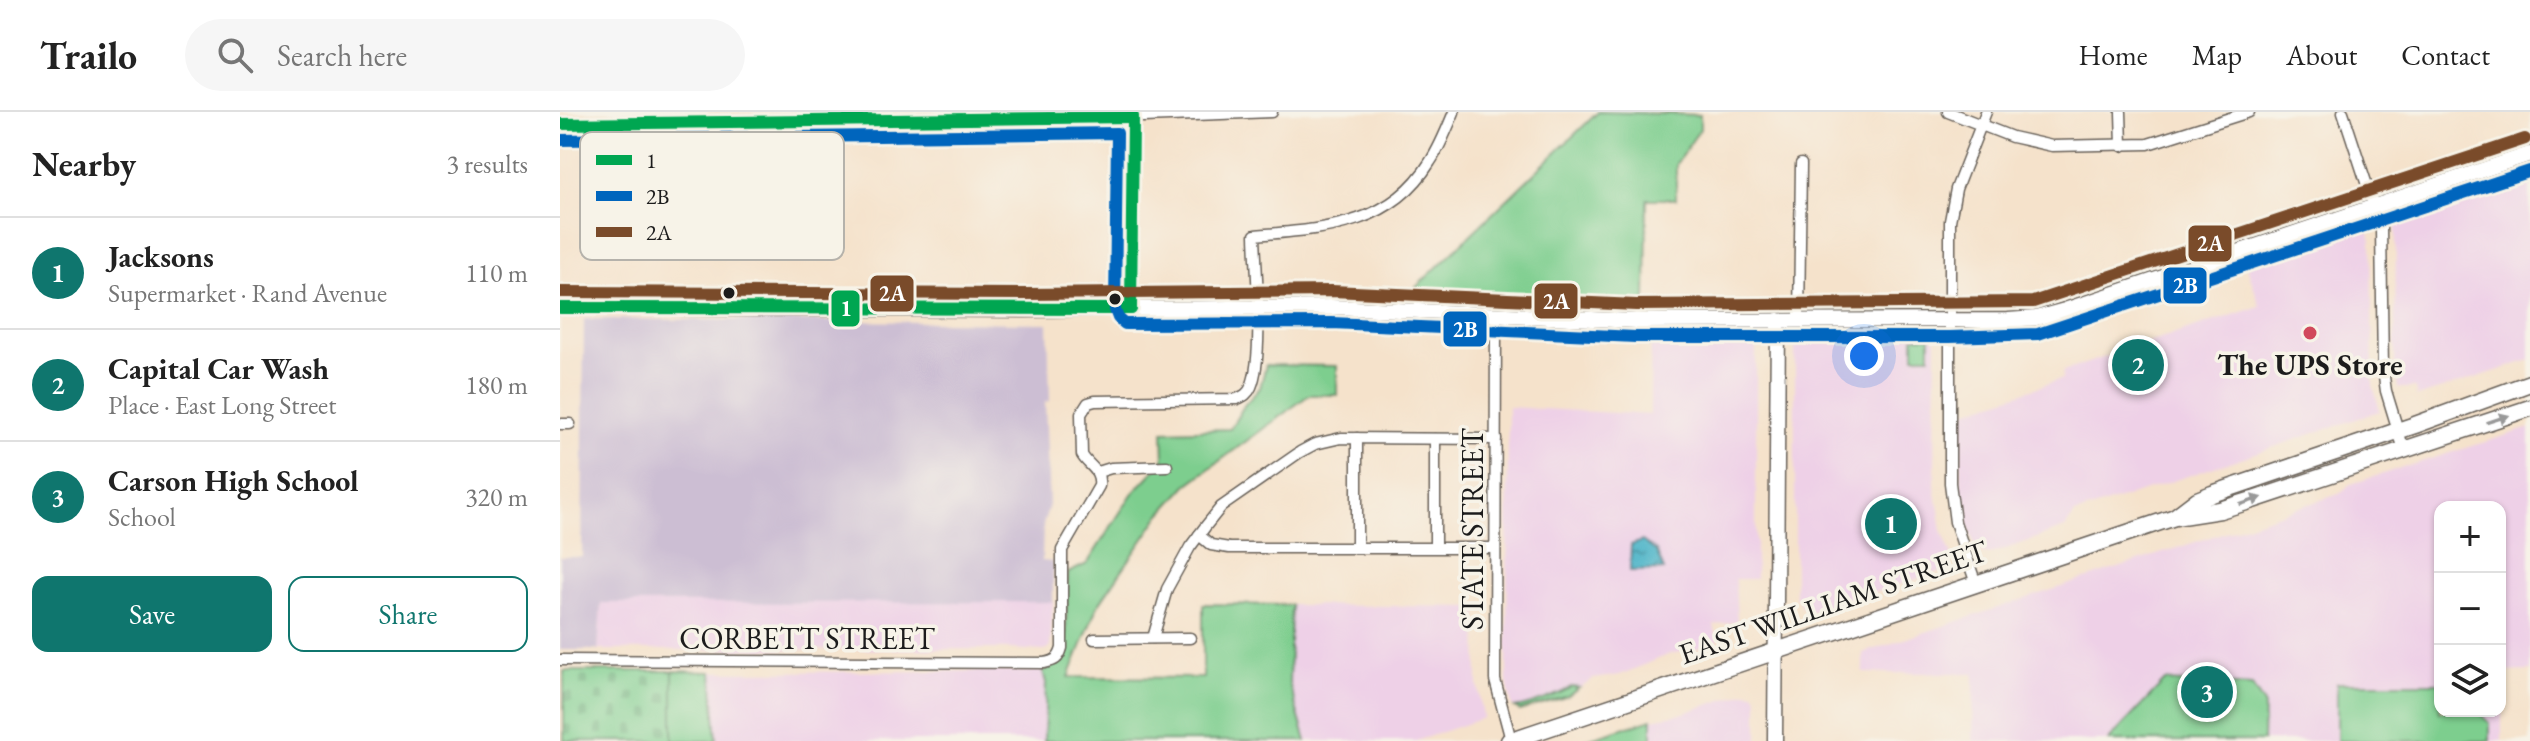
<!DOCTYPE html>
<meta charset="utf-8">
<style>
:root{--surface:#fff;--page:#f6f6f6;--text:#222;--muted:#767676;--line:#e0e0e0;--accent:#0f766e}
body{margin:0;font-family:"EB Garamond",serif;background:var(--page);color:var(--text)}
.controls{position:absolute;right:24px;bottom:24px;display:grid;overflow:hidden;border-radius:16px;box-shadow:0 2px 6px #0004}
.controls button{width:72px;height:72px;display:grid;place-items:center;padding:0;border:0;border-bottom:2px solid var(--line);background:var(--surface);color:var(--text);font:40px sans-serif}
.you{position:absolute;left:1304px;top:244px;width:28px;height:28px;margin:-20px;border:6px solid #fff;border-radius:50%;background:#1a73e8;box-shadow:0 0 0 12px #1a73e833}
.badge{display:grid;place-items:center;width:52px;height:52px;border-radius:50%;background:var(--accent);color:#fff;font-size:26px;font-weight:700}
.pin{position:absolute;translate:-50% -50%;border:4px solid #fff;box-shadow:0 2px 8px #0006}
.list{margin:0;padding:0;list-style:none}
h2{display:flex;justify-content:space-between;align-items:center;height:104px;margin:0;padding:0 32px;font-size:34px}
h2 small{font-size:26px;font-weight:400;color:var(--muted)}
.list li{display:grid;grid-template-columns:52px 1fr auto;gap:24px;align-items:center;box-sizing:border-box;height:112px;padding:0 32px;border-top:2px solid var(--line)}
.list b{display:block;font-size:30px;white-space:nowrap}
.list p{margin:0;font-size:26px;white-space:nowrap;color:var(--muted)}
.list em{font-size:26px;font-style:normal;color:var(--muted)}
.actions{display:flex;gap:16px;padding:24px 32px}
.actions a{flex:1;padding:18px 0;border:2px solid var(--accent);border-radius:16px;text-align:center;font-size:28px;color:var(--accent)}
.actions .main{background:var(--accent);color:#fff}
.icon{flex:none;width:44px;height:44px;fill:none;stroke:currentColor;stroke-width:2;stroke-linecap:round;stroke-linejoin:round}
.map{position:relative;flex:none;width:1970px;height:629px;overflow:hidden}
header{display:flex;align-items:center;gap:48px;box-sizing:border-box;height:112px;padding:0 40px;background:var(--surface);border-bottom:2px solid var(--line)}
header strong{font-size:38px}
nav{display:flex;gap:44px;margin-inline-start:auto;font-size:28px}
.search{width:560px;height:72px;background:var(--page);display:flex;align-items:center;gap:20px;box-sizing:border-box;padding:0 28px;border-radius:44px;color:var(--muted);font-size:30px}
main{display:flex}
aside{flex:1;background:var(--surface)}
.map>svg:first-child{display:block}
.built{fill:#eed0e7;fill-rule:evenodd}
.industrial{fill:#ccbed3}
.green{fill:#7dce8e;stroke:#4c7555;stroke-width:2}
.cemetery{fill:url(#cemetery-stones);stroke:#4c7555;stroke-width:2}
.water{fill:url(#water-ripples);stroke:#336872;stroke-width:2}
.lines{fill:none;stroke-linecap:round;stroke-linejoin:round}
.street-casing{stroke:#686159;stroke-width:13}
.secondary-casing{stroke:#686159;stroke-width:17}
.primary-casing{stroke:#686159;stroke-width:19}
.street{stroke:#fff;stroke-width:10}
.secondary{stroke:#fff;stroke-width:14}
.primary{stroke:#fff;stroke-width:16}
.bus-1-casing{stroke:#f7f3e8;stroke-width:18}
.bus-2-casing{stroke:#f7f3e8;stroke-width:18}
.bus-3-casing{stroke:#f7f3e8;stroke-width:18}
.bus-1{stroke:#00a651;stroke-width:12}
.bus-2{stroke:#0065bd;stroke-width:12}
.bus-3{stroke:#7a4b2a;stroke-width:12}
.oneway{fill:#999}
.bus-dot{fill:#1c1c1c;stroke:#f7f3e8;stroke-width:3}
.poi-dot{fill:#d1495b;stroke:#f7f3e8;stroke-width:3}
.labels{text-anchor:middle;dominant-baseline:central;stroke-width:7;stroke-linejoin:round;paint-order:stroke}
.poi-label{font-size:30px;font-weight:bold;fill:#1c1c1c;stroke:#f7f3e8}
.street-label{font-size:30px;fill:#1c1c1c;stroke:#f7f3e8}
.key{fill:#f7f3e8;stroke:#b5b2ab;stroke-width:2}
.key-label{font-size:22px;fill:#1c1c1c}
.line-badge{stroke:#f7f3e8;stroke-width:3}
.badge-label{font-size:22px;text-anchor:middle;font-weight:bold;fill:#fff}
</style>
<header>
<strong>Trailo</strong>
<div class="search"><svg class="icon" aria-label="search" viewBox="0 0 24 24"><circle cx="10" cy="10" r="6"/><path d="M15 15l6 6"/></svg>Search here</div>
<nav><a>Home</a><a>Map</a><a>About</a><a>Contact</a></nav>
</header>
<main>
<aside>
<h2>Nearby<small>3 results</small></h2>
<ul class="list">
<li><span class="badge">1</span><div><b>Jacksons</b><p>Supermarket · Rand Avenue</p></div><em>110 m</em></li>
<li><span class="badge">2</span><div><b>Capital Car Wash</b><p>Place · East Long Street</p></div><em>180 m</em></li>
<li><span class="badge">3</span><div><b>Carson High School</b><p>School</p></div><em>320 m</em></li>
</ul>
<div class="actions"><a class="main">Save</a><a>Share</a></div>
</aside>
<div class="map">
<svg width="1970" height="629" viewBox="0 0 1970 629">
<defs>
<pattern id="cemetery-stones" width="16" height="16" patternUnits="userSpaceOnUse" patternTransform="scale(2)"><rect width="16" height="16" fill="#7dce8e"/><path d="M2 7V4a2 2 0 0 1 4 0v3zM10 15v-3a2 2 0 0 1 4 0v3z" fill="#6bb07a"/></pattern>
<pattern id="water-ripples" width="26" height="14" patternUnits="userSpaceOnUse" patternTransform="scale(2)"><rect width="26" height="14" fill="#4ab3c8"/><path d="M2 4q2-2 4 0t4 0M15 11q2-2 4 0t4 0" fill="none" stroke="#3d91a2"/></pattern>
</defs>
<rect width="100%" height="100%" fill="#f7f3e8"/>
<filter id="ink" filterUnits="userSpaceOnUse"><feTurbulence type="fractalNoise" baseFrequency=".0125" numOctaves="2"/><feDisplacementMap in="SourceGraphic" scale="16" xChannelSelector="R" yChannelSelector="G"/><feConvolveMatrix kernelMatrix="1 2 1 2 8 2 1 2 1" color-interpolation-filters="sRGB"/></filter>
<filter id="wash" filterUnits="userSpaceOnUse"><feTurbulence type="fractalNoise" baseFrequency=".006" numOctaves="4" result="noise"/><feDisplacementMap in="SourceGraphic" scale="32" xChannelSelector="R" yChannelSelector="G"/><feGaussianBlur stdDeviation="1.8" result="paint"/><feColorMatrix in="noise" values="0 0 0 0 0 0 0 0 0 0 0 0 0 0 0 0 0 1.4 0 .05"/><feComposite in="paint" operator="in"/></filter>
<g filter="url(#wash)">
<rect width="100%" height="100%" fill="#f5e2cb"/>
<g class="built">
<polygon points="1970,53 1970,248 1857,285 1855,276 1838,276 1835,256 1836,110 1832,109 1833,102 1854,92"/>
<polygon points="1799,111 1808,117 1811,129 1813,273 1820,299 1515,402 1505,416 1434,441 1425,442 1416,436 1407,410 1401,380 1401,301 1502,267 1503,259 1700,194 1685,149"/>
<polygon points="1242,220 1366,220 1370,221 1376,229 1375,374 1382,418 1392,444 1390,453 1382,459 1255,499 1242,495 1235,483 1235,227"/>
<polygon points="1091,221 1187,221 1196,231 1196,467 1175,467 1177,510 1154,513 1158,530 1135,537 1110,542 1060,563 1033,567 1008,585 959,599 952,594 947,569 948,295 1090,303"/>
<path d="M1970,316V559L1942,560V629H1413L1414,561H1303V541L1779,382L1791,372ZM1880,395H1940V599H1880Z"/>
<polygon points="180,490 493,490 490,536 484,539 449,537 38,538 41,491"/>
<polygon points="731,493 917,495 918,572 923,606 856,629 746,629 729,571"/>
<polygon points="483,559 486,571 484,629 157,629 152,560"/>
<polygon points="1187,580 1195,581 1198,588 1198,629 1092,629 1092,607 1121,602"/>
</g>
<polygon class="industrial" points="24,207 488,211 490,289 485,290 489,393 483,413 482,449 493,450 493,490 41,491 38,538 0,538 0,445 22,445"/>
<g class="green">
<polygon points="1038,0 1140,3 1140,17 1116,52 1116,87 1087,87 1086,193 849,182"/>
<rect x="1354" y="225" width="16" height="19"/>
<path d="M706,253L777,254V283H749L627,373L600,403L537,495L509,565L643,566V492L731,493L729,571L746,629H484L486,571L483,559C495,555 501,551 505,539L508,461L527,452L572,382L604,348L603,319L670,317L685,292L700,276Z"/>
<polygon points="113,559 152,560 157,629 113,629"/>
<polygon points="1605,569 1692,574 1704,592 1703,629 1548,629"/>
<polygon points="1777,571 1880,571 1880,599 1917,599 1930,611 1930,629 1777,629"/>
<path d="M1011,575L1019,576L1008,584L960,599L955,596C968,594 1002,582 1011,575Z"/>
<polygon points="1092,607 1092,629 1021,629"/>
</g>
<rect class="cemetery" x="4" y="559" width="109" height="70"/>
<polygon class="water" points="1082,429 1096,439 1104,458 1070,459 1071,433"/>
</g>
<g filter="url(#ink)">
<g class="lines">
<g class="street-casing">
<g id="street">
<polyline points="1388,0 1452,25 1492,34 1588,32 1689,0"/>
<polyline points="1561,0 1562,34"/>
<polyline points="1783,0 1821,116 1823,258 1826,279 1844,338"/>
<polyline points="0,12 584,5 712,0"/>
<polyline points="571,197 573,0"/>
<polyline points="936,204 935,568 951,628"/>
<polyline points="1239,208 1241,52"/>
<polyline points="0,312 10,312"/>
<polyline points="538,360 551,356 607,354"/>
<polyline points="639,423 651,433 669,436 935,436"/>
<polyline points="797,435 797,326"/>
<polyline points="875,435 875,327"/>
<polyline points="1416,472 1395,410 1390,371 1390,109 1396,77 1426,0"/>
<polyline points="593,526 607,477 630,435 645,415 661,395 740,340 755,332 781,326 936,327"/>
<polyline points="534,527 630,526"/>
<path d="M0,548L484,551C495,549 499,547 502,536V438L539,374C541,357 529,355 522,343L521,302L528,291L535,289L677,287C684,284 688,282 691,275C704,245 696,160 695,123C763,117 830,115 870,50C880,35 887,17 894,0"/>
</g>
</g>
<g class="secondary-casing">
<g id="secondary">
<polyline points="0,196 465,198 772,195 1076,209 1448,208 1476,206 1505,198 1970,42"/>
<polyline points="1215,629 1218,208"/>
</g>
</g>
<g class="primary-casing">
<g id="primary">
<polyline points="1616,404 1637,388 1652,382 1855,313 1970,271"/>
<polyline points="949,629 1615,405 1660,398 1693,388 1970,296"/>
</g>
</g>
<use href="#street" class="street"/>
<use href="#secondary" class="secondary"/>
<use href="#primary" class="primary"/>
<g class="bus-1-casing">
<g id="bus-1">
<polyline points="0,12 573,5"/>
<polyline points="0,196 571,197"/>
<polyline points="571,197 573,5"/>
</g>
</g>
<g class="bus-2-casing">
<polyline id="bus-2" points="0,28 557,21 555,198 558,206 565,212 772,211 1076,225 1390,225 1478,222 1970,59"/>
</g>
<g class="bus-3-casing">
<polyline id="bus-3" points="0,180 465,182 772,179 1076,193 1473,190 1965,27"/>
</g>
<use href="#bus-1" class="bus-1"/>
<use href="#bus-2" class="bus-2"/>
<use href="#bus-3" class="bus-3"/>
</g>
<defs><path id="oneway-solid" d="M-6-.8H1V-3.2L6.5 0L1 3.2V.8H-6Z" transform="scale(2)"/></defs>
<g class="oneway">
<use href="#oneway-solid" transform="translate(1938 307) rotate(-18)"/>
<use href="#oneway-solid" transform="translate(1691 389) rotate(-18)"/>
</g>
</g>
<g class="bus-dot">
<circle cx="169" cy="181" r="7"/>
<circle cx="555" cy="187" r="7"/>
</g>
<circle class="poi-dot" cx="1750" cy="221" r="8"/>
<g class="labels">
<g class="poi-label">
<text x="1750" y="252">The UPS Store</text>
</g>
<g class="street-label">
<text transform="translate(912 417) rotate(-90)">STATE STREET</text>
<text transform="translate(1273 490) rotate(-19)">EAST WILLIAM STREET</text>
<text x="247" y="526">CORBETT STREET</text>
</g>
</g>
<rect x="20" y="20" width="264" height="128" rx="12" class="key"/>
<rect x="36" y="43" width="36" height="10" fill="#00a651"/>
<rect x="36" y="79" width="36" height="10" fill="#0065bd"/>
<rect x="36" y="115" width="36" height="10" fill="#7a4b2a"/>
<g class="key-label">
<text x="86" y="56">1</text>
<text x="86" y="92">2B</text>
<text x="86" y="128">2A</text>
</g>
<g class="line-badge">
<rect x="1627" y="112" width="46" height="39" rx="8" fill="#7a4b2a"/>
<rect x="1602" y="154" width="46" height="39" rx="8" fill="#0065bd"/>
<rect x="309" y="162" width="46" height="39" rx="8" fill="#7a4b2a"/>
<rect x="973" y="170" width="46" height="38" rx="8" fill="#7a4b2a"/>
<rect x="270" y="177" width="31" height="39" rx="8" fill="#00a651"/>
<rect x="882" y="198" width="46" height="38" rx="8" fill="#0065bd"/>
</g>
<g class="badge-label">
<text x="1650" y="139">2A</text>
<text x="1625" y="181">2B</text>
<text x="332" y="189">2A</text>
<text x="996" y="197">2A</text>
<text x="286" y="204">1</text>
<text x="905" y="225">2B</text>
</g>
</svg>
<div class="controls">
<button>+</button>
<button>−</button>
<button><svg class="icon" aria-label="layers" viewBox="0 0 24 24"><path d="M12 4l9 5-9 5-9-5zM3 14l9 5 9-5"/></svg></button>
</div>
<div class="you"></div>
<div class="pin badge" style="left:1331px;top:412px">1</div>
<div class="pin badge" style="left:1578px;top:253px">2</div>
<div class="pin badge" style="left:1647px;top:580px">3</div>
</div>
</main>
